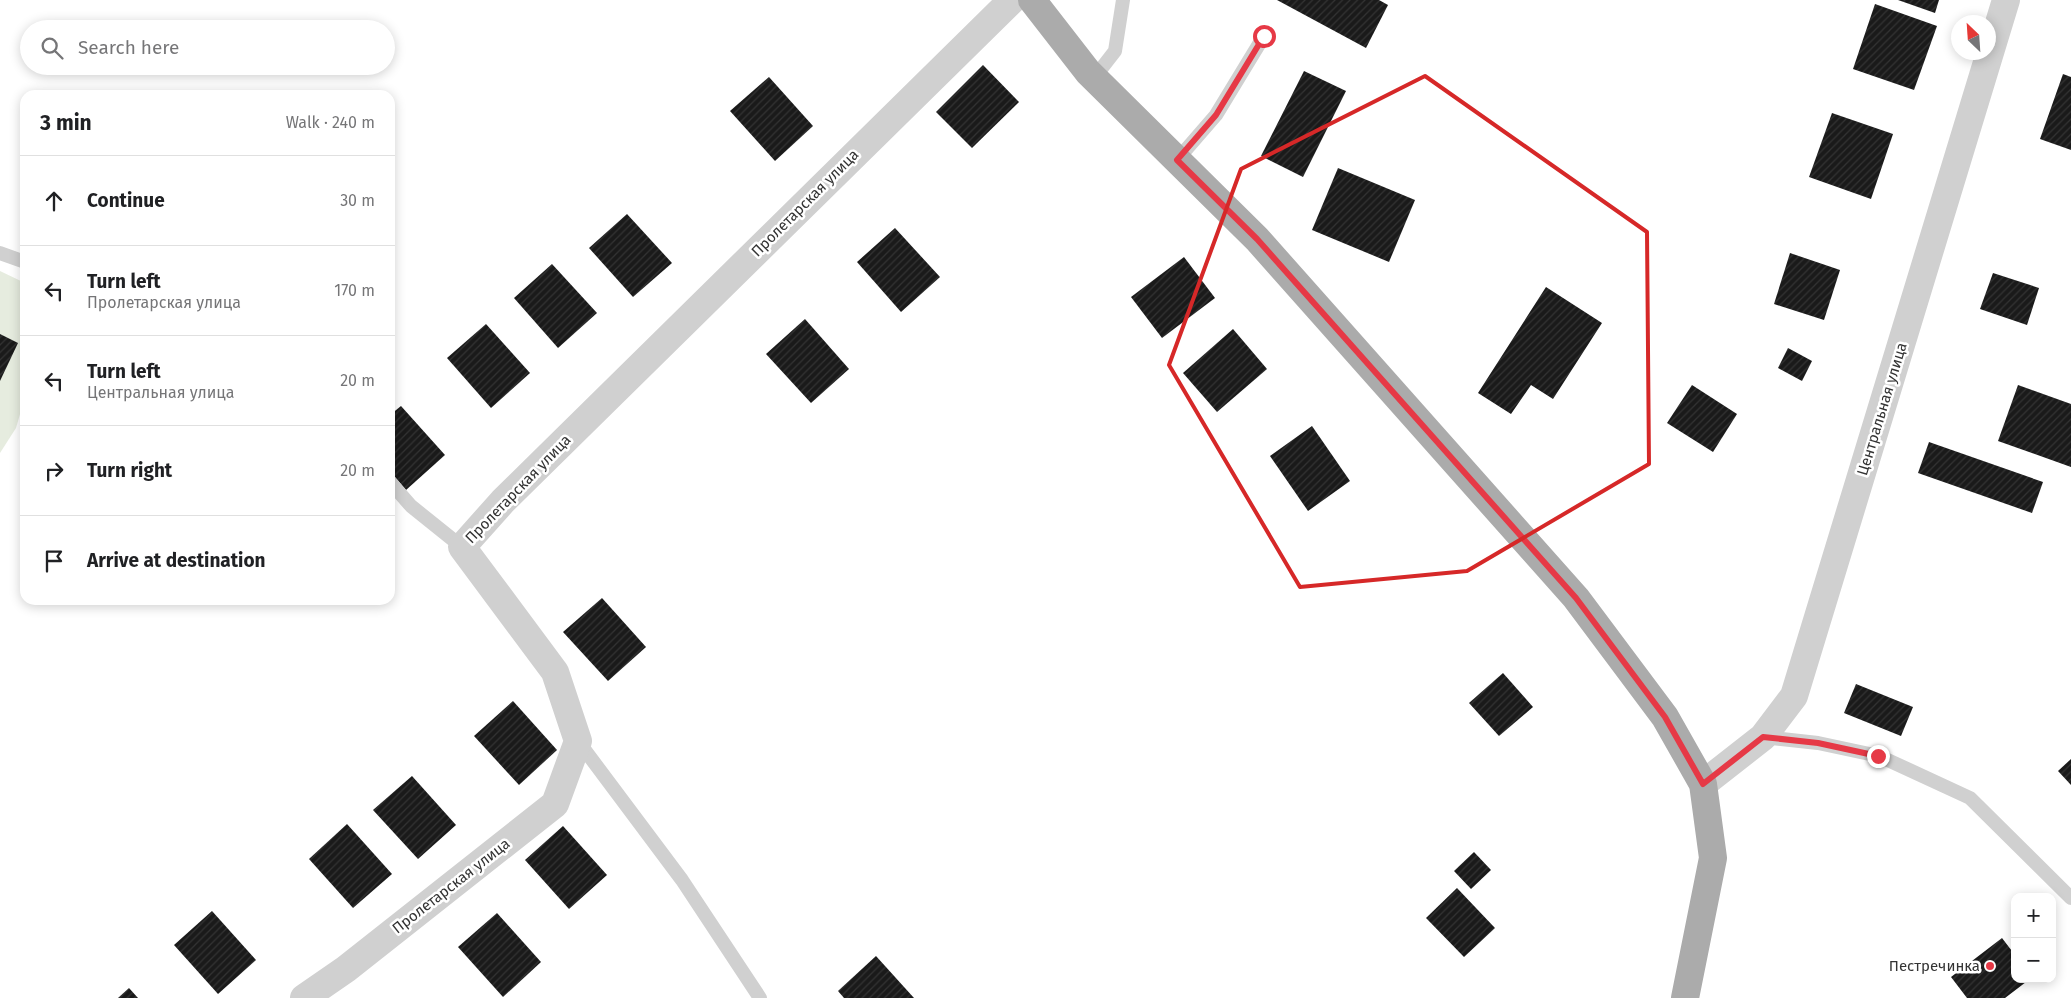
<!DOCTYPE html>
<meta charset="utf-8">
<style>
:root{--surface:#fff;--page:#f6f6f6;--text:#202124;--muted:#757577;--line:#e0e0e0}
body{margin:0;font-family:"Fira Sans",sans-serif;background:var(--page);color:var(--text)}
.controls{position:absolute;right:15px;bottom:15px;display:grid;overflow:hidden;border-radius:10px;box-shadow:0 2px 12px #0003}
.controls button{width:45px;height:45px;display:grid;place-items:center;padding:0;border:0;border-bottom:1px solid var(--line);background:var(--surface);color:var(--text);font:25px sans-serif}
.compass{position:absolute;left:1951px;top:15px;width:45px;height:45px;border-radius:50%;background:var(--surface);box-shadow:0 2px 12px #0003;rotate:335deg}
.stop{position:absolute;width:15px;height:15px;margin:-11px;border:4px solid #e63946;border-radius:50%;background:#fff}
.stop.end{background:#e63946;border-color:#fff;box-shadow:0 1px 5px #0008}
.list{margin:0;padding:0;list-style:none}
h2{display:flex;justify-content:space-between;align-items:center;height:65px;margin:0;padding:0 20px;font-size:21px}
h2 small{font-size:16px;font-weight:400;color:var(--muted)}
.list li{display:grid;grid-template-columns:32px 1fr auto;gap:15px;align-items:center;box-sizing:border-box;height:90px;padding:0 20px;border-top:1px solid var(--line)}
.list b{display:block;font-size:19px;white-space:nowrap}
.list p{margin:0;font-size:16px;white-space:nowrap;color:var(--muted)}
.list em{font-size:16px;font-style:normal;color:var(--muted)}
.icon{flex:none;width:28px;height:28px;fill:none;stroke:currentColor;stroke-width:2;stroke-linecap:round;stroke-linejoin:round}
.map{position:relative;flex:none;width:2071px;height:998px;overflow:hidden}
.search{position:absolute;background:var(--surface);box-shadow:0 2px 12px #0003;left:20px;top:20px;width:375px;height:55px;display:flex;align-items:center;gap:12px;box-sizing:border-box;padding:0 18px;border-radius:28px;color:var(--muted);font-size:19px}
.panel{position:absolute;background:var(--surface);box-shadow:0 2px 12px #0003;left:20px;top:90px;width:375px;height:515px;border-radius:15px}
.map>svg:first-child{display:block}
.green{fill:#e6ecdf}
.building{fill:url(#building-hatch)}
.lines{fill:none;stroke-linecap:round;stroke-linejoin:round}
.lane{stroke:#d0d0d0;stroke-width:14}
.street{stroke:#d0d0d0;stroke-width:28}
.primary{stroke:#ababab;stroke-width:28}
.route{stroke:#e63946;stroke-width:6}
.marked{fill:none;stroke:#d62828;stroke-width:4;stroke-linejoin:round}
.poi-dot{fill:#e63946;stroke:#fff;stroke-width:2}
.labels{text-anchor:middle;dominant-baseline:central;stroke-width:5;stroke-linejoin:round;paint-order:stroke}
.street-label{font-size:15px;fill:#333;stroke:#fff}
.poi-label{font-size:15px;fill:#333;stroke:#fff;text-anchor:end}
</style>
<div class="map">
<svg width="2071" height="998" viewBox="0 0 2071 998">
<defs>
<pattern id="building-hatch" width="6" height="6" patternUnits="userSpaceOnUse" patternTransform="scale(1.25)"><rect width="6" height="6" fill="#1a1a1a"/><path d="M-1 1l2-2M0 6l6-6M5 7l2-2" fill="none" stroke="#333"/></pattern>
</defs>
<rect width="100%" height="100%" fill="#fff"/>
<polygon class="green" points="0,271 25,283 25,397 16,428 0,453"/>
<g class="building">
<polygon points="1277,0 1379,0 1388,5 1366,48"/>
<polygon points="1898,0 1939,0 1935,13"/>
<polygon points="1875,4 1937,26 1914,90 1853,69"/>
<polygon points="983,65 1019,102 972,148 936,112"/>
<polygon points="1304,71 1346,91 1303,177 1261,156"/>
<polygon points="2063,74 2071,77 2071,150 2040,139"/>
<polygon points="769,77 813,126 775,161 730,111"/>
<polygon points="1832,113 1893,134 1871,199 1809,177"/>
<polygon points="1338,168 1415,200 1389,262 1312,230"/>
<polygon points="627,214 672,263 633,297 589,248"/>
<polygon points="895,228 940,277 901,312 857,262"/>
<polygon points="1790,253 1840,270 1824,320 1774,304"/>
<polygon points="1184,257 1215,298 1162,338 1131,297"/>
<polygon points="552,264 597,313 558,348 514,298"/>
<polygon points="1993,273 2039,288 2027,325 1980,309"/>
<polygon points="1546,287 1602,323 1553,399 1531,385 1511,414 1478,393"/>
<polygon points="805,319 849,369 811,403 766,354"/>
<polygon points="486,324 530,373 491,408 447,358"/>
<polygon points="1233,329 1267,369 1217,412 1183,373"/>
<polygon points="0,334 18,343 0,381"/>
<polygon points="1788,348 1812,361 1802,381 1778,368"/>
<polygon points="1692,385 1737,414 1713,452 1667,423"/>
<polygon points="2018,385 2071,404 2071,467 1998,441"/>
<polygon points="401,406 445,455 406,490 390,471 390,415"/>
<polygon points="1312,426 1350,481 1308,511 1270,456"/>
<polygon points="1929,442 2043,482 2032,513 1918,473"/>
<polygon points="602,598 646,647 608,681 563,632"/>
<polygon points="1503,673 1533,707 1499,736 1469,703"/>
<polygon points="1856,684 1913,707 1901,736 1844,713"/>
<polygon points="513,701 557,750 519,785 474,736"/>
<polygon points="2071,759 2071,785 2058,771"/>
<polygon points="412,776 456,825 418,859 373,810"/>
<polygon points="347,824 392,874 353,908 309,859"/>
<polygon points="563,826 607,875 569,909 525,860"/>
<polygon points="1474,852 1491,870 1471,889 1454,871"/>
<polygon points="1457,888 1495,928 1464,957 1426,918"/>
<polygon points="212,911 256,960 218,994 174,945"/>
<polygon points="497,913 541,962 503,997 458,947"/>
<polygon points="2002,938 2015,955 2015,979 2030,979 2005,998 1967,998 1951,977"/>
<polygon points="876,956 914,998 844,998 838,991"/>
<polygon points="129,988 138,998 118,998"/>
</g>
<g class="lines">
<g class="lane">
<polyline points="1094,78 1115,51 1123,0"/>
<polyline points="1177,160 1216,115 1264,36"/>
<polyline points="0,253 25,262"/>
<polyline points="390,482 411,506 462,547"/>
<polyline points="1763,737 1818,743 1879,756 1970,798 2071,898"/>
<polyline points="578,741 682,880 760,998"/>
</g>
<g class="street">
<polyline points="1703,784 1763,737 1794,696 2006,0"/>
<polyline points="304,998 346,969 555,804 578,741 555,672 462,547 503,501 1012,0"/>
</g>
<polyline class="primary" points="1032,0 1088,72 1257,239 1576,598 1665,717 1703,784 1713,858 1685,998"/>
</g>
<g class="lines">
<polyline class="route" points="1264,36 1216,115 1177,160 1257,239 1576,598 1665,717 1703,784 1763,737 1818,743 1878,756"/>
</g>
<path class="marked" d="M1425,76L1647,232L1649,464L1467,571L1300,587L1169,365L1241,169Z"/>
<circle class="poi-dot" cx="1990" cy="966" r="5"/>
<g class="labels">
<g class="street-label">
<text transform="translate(805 203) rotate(-45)">Пролетарская улица</text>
<text transform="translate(1882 409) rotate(-73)">Центральная улица</text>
<text transform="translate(518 489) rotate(-46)">Пролетарская улица</text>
<text transform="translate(451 886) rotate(-38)">Пролетарская улица</text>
</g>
<g class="poi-label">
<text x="1980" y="966">Пестречинка</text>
</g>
</g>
</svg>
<div class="controls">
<button>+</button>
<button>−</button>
</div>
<svg class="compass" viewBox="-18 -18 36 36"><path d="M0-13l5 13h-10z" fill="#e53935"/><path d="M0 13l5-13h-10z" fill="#757577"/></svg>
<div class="stop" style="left:1264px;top:36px"></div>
<div class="stop end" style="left:1878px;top:756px"></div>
<div class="search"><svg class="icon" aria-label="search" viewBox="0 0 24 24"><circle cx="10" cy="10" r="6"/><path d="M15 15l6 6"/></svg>Search here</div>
<section class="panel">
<h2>3 min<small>Walk · 240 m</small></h2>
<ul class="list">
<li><svg class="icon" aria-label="ahead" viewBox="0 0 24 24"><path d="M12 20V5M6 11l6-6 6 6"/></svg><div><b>Continue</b></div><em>30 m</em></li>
<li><svg class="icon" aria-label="left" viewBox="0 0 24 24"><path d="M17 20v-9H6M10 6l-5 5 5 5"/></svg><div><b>Turn left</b><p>Пролетарская улица</p></div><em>170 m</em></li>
<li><svg class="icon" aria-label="left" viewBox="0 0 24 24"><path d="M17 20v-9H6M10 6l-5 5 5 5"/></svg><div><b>Turn left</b><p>Центральная улица</p></div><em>20 m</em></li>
<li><svg class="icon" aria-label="right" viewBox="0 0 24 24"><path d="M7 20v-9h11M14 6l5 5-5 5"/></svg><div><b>Turn right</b></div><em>20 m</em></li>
<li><svg class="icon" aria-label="arrive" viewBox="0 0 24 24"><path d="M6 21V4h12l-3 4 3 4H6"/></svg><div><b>Arrive at destination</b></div></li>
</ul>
</section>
</div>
